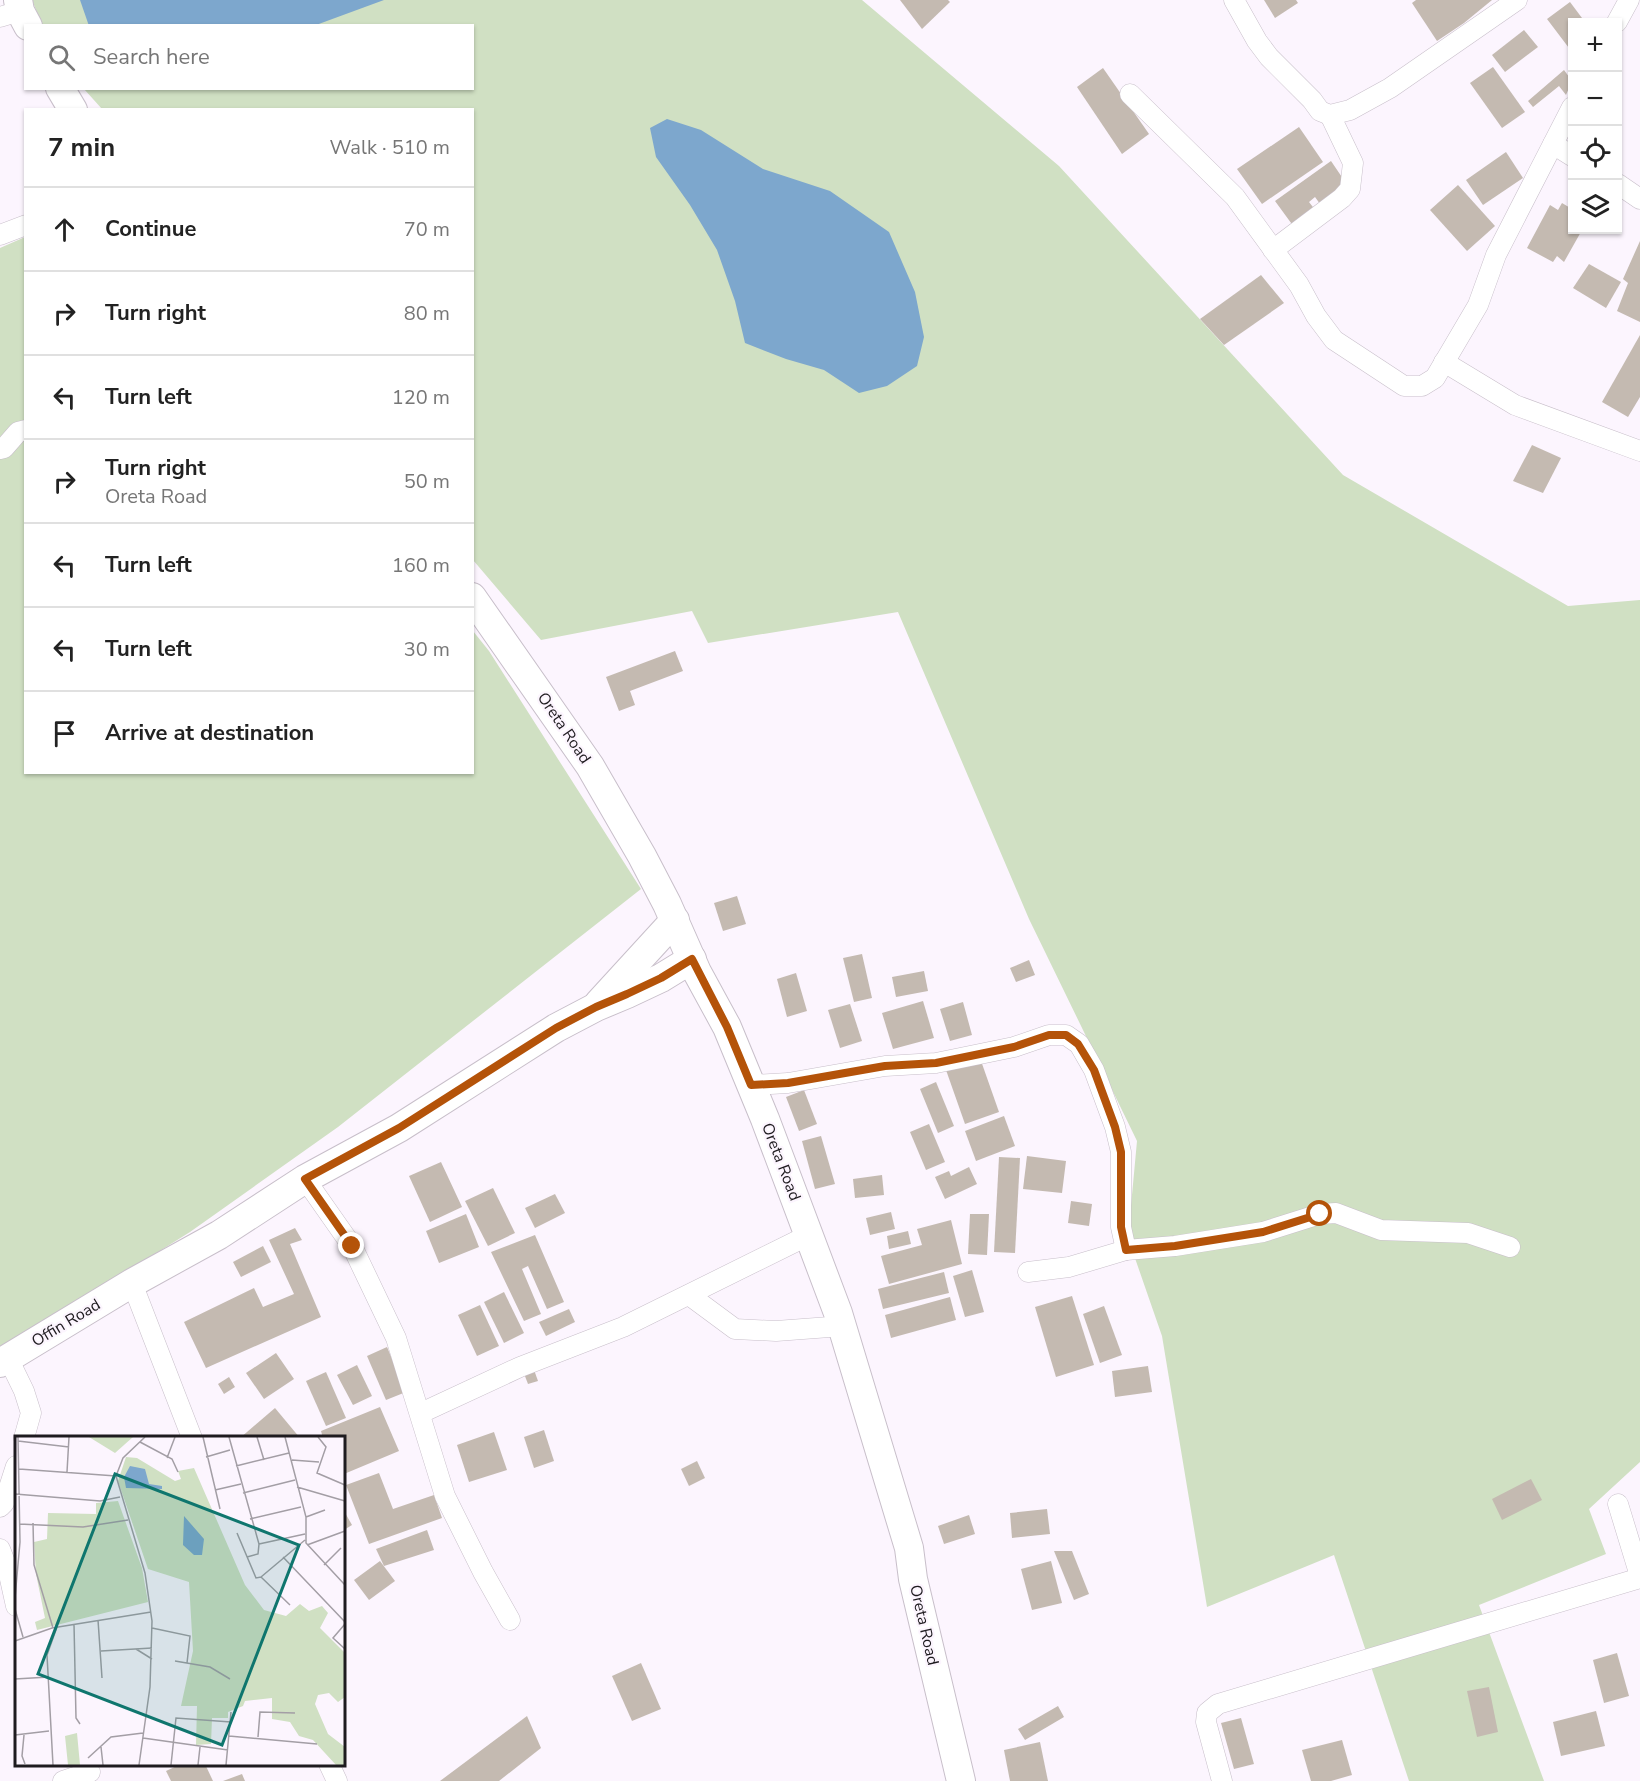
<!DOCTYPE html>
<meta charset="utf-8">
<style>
:root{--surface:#fff;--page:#f2f2f2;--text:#222;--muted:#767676;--line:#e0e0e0}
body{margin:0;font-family:"Nunito Sans",sans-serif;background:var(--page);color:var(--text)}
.controls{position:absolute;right:18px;top:18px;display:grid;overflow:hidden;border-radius:0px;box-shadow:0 2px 4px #0004}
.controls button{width:54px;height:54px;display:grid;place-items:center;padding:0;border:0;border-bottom:2px solid var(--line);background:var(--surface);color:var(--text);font:30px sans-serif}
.stop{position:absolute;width:18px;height:18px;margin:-14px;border:4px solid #b45309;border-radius:50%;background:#fff}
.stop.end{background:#b45309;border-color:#fff;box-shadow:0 2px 6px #0008}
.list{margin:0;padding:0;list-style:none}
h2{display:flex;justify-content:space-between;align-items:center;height:78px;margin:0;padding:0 24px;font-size:26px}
h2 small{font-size:20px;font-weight:400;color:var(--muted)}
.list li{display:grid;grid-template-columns:39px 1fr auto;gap:18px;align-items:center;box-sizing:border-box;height:84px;padding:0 24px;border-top:2px solid var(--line)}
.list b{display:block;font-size:22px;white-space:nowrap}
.list p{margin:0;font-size:20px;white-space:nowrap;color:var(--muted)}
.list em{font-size:20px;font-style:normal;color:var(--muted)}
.icon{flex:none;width:33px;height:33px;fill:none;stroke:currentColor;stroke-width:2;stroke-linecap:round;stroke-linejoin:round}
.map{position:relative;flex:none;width:1640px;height:1781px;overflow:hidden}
.search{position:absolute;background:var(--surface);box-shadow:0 2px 4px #0004;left:24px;top:24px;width:450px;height:66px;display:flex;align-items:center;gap:15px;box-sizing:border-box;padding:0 21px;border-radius:0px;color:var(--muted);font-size:22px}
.panel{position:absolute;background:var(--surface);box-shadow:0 2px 4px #0004;left:24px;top:108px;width:450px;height:666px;border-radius:0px}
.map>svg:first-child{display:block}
.green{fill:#d0e0c3}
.water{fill:#7da7cd}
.building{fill:#c4bab1}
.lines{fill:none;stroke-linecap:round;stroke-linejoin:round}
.street-casing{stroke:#c8bfca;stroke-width:21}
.secondary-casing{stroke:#c8bfca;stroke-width:30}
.street{stroke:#fff;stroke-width:20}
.secondary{stroke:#fff;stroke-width:28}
.route{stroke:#b45309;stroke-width:8}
.labels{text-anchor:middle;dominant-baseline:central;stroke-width:4.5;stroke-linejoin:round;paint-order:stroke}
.street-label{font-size:16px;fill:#1e1b1f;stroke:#fcf5fe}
.inset-road{fill:none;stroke:#a39ea5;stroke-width:1.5}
.view{fill:#0f766e;fill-opacity:0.15;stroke:#0f766e;stroke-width:3}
.inset-edge{fill:none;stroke:#1e1b1f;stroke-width:3}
</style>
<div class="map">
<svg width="1640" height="1781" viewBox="0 0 1640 1781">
<rect width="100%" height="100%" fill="#fcf5fe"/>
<g class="green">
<polygon points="32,0 862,0 1059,166 1343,475 1568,606 1640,600 1640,1462 1589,1509 1606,1554 1479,1605 1544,1781 1409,1781 1334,1555 1207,1607 1162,1336 1128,1238 1137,1141 1029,919 898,612 708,643 692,611 541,640 473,560 472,110 102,109 84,89 472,88 472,26 42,25"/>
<polygon points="25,237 26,772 472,772 473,631 489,651 641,889 338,1127 190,1232 0,1351 0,248"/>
</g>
<g class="water">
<polygon points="80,0 384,0 316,25 89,26"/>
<polygon points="667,119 701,130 763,169 830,191 889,232 915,292 924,337 917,366 887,386 859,393 824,370 786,359 745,343 735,301 717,250 690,205 656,157 650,128"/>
</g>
<g class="building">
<polygon points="900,0 948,0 950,2 922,29"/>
<polygon points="1264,0 1296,0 1298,3 1275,18"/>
<polygon points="1416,0 1492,0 1464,23 1437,41 1412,3"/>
<polygon points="1570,2 1585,22 1572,22 1572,52 1547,19"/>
<polygon points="1524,30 1538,47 1505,72 1492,55"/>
<polygon points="1493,67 1525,112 1502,128 1470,83"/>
<polygon points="1103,68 1149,134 1122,154 1077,87"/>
<polygon points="1564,70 1572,81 1566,95 1559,86 1533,107 1528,101"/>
<polygon points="1299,127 1323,162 1262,204 1237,169"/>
<polygon points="1506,152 1523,178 1483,205 1466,180"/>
<polygon points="1331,161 1350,189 1323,208 1315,197 1309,202 1316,211 1294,227 1275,201"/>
<polygon points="1458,185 1495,226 1467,251 1430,210"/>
<polygon points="1562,203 1572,209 1572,230 1582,230 1564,262 1557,256 1553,262 1527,248 1550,205 1558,210"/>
<polygon points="1640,241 1640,322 1617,311 1628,283 1623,279"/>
<polygon points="1589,264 1621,282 1606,308 1573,288"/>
<polygon points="1261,275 1284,303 1224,345 1200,319"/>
<polygon points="1640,335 1640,397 1628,417 1602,402"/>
<polygon points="1532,445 1561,458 1543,493 1513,481"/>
<polygon points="675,651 683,671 630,691 635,705 619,711 606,677"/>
<polygon points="737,896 746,924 723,931 714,903"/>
<polygon points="862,954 872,998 854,1002 843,958"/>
<polygon points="1029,960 1035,975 1016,982 1010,968"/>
<polygon points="924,971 928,991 896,997 892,977"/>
<polygon points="796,973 807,1011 787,1017 777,979"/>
<polygon points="923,1001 934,1038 893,1049 882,1013"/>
<polygon points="963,1002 972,1035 950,1041 940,1009"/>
<polygon points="850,1004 862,1041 840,1048 828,1010"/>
<polygon points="980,1058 999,1112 965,1124 946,1070"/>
<polygon points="936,1082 954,1126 938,1133 920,1089"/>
<polygon points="804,1090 817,1124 799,1131 786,1097"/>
<polygon points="1004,1116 1015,1146 976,1161 965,1131"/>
<polygon points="929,1124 945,1162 926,1170 910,1132"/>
<polygon points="821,1136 835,1184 815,1189 802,1141"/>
<polygon points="1027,1156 1066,1161 1062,1193 1023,1189"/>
<polygon points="999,1157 1020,1158 1015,1253 994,1252"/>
<polygon points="441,1162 462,1207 430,1222 409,1176"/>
<polygon points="969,1167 977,1184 945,1199 935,1177 949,1171 951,1176"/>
<polygon points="882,1175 884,1195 855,1198 853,1179"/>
<polygon points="493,1188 515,1233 488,1246 465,1201"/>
<polygon points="555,1194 565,1213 535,1228 525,1208"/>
<polygon points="1071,1201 1092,1204 1089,1226 1068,1223"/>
<polygon points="891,1212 895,1229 870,1235 866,1218"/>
<polygon points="466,1214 479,1247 439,1263 426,1231"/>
<polygon points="970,1214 989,1214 987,1255 968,1254"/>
<polygon points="951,1220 962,1264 889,1284 881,1256 922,1245 917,1229"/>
<polygon points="295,1228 302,1240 290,1244 321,1317 206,1368 184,1322 254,1288 263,1307 294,1294 269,1240"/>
<polygon points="908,1231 911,1244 889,1249 887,1236"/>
<polygon points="535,1235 564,1302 547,1309 528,1266 522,1269 541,1314 524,1321 491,1252"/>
<polygon points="263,1246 271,1262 241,1277 233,1262"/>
<polygon points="972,1270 984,1312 965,1317 953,1276"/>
<polygon points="944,1272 949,1293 883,1309 878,1289"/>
<polygon points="504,1292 524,1333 504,1343 484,1302"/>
<polygon points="1072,1296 1094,1365 1056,1377 1035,1307"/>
<polygon points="950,1297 956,1320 891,1338 885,1315"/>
<polygon points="480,1305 499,1346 477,1356 458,1315"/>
<polygon points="1104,1306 1122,1355 1100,1363 1083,1314"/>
<polygon points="569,1309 575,1322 546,1336 539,1322"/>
<polygon points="387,1347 406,1392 386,1400 367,1356"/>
<polygon points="276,1353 294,1379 264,1399 246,1373"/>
<polygon points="357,1365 372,1396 353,1405 337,1375"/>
<polygon points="1148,1366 1152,1392 1115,1397 1112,1371"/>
<polygon points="533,1367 538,1381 528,1384 523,1371"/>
<polygon points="326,1372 346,1418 326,1426 306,1381"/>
<polygon points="229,1377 235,1387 224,1394 218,1384"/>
<polygon points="380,1407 399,1451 344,1474 344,1438 323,1438 321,1431"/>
<polygon points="275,1408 300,1438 240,1438"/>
<polygon points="544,1430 554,1461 534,1468 524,1437"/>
<polygon points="494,1432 507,1470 469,1482 457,1445"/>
<polygon points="697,1461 705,1478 689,1486 681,1469"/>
<polygon points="379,1473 393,1509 434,1495 442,1518 369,1544 346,1485"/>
<polygon points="1531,1479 1542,1500 1502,1520 1492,1499"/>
<polygon points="1047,1509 1050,1534 1012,1538 1010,1513"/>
<polygon points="344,1511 352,1525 344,1530"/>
<polygon points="969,1515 975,1534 944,1544 938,1526"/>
<polygon points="427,1530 434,1550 384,1566 376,1549"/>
<polygon points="1054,1551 1072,1551 1089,1594 1074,1600"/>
<polygon points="380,1561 395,1581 369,1600 354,1580"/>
<polygon points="1051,1561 1062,1603 1032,1610 1021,1569"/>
<polygon points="1617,1653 1629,1696 1604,1703 1593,1660"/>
<polygon points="641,1663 661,1709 632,1721 612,1676"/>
<polygon points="1489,1687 1498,1732 1477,1737 1467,1691"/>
<polygon points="1058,1706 1064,1717 1025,1740 1018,1729"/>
<polygon points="1596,1711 1605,1746 1561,1756 1553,1722"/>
<polygon points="527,1716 541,1748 499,1781 440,1781"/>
<polygon points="1241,1718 1254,1764 1234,1769 1221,1723"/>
<polygon points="1342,1740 1352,1775 1331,1781 1311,1781 1302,1750"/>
<polygon points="1040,1742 1048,1781 1010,1781 1004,1750"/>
<polygon points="181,1764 205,1764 213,1781 171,1781 166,1771"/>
<polygon points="242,1774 245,1781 223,1781"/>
</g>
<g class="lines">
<g class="street-casing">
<g id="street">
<polyline points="1234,0 1257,41 1269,57 1312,100 1320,111 1330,115 1350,110 1390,88 1517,0"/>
<polyline points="0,17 20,11"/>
<polyline points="1617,22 1629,0"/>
<polyline points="1130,94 1235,197 1299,285 1316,316 1334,340 1404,386 1422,386 1435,378 1478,305 1496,255 1572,107"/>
<polyline points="1553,144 1572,156"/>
<polyline points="1618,184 1640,199"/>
<polyline points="0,235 26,225"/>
<polyline points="1273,250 1342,198 1350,189 1353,163 1330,115"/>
<polyline points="1444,362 1515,405 1640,451"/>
<polyline points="0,449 4,448 18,432 26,430"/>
<polyline points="751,1085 788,1083 885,1066 936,1063 1014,1047 1049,1035 1066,1035 1079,1044 1094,1070 1115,1127 1121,1152 1121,1227 1126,1250"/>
<polyline points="305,1179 352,1246 396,1338 445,1496 483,1572 510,1620"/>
<polyline points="1028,1272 1069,1267 1126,1250 1175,1246 1263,1232 1320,1214 1336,1213 1381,1230 1468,1233 1510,1247"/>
<polyline points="132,1283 192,1438"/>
<polyline points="689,1295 735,1329 776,1331 843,1326"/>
<polyline points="8,1358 24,1391 31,1413 24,1438"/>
<polyline points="421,1413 520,1367 623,1327 809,1235"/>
<polyline points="1618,1504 1640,1576"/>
<polyline points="0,1507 4,1503 16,1466"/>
<polyline points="0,1549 8,1570 16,1606"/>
<polyline points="329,1764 337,1781"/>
<polyline points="63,1781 90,1772"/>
<polyline points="1222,1781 1206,1722 1207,1713 1218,1704 1640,1578"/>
</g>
</g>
<g class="secondary-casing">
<g id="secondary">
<polyline points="18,0 20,11 28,26"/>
<polyline points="60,88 73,110"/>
<polyline points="472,597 590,766 642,856 667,904 697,972 727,1027 765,1119 838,1313 909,1548 913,1579 961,1781"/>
<polyline points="599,1003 675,920"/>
<polyline points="0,1363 132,1283 219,1235 305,1179 399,1128 556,1028 596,1007 627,994 661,978 692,959"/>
</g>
</g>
<use href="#street" class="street"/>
<use href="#secondary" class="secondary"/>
</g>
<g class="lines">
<polyline class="route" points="352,1246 305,1179 399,1128 556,1028 596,1007 627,994 661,978 692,959 727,1027 751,1085 788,1083 885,1066 936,1063 1014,1047 1049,1035 1066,1035 1078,1044 1094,1070 1115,1127 1121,1152 1121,1227 1126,1250 1175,1246 1263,1232 1320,1214"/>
</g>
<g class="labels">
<g class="street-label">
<text transform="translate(564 728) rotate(56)">Oreta Road</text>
<text transform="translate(781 1162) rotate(69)">Oreta Road</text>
<text transform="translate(66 1323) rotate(-31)">Offin Road</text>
<text transform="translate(924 1625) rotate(77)">Oreta Road</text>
</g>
</g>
<g transform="translate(15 1436)">
<rect width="330" height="330" fill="#fcf5fe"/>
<path d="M74,1H118L100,17ZM111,21L122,22L160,45L166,43L163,35L179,32L230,149L249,174L271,180L285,168L294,175L307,170L313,177L305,192L330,217V261L323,266L314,257L303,259L300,268L313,298L330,311V329H321L298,304L284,300L275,286L257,283V262L230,265L228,270L213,276V282H197L196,308L181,309L182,270H166L178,215L174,146L133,133L103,45ZM103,65L127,132L133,166L22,194L20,186L30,182L21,138L19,106L32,103L33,77L81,78V67ZM62,297L65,329H53L50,300Z" fill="#d0e0c3"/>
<path d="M115,30L130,33L134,48L147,50V53L111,52L109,41ZM169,80L189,103L187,119H179L168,109Z" fill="#7da7cd"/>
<path class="inset-road" d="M188,1L205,73M214,1L244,108L243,118L232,121M242,1L249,24M270,1L291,81V107L330,149M303,1L311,11L302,37L330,49M3,5L54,11M125,6L157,23L163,36M191,21L215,14M152,22L160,1M277,24L304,26M221,30L274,17M4,33L101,40M52,36L54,1M282,51L330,65M200,54L226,48M228,57L280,44M0,58L85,65L105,61M291,81L310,74M235,83L286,71M18,87L19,129L38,192M4,88L68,91L113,84M222,97L241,142L246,141L275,169M244,108L290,98M292,109L330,95M268,121L330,186M309,129L326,112M246,141L290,104M0,162L5,106L3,1M0,173L8,201M83,184L87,242M59,188L61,282L65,288M330,188L318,202L330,213M137,192L175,200L172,227M0,205L37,192L136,176M121,213L137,223M86,215L137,212M160,225L195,231L215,243M0,243L34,241M0,299L34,295M9,299L7,320L10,328M214,300L302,308M243,301L245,276L280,277M128,302L213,314M86,311L88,329M73,322L96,301L128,297M38,329L32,219L42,191M124,329L135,251L137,185L130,137L101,40L108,22L130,1M156,329L161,282L216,286M183,329L185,311M211,329L216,276"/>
<path class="view" d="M100,38L284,109L207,309L23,238Z"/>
<rect width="330" height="330" class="inset-edge"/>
</g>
</svg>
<div class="controls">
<button>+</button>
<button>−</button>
<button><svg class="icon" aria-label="locate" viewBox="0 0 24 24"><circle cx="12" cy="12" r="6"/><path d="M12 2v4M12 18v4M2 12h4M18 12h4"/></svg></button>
<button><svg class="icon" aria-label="layers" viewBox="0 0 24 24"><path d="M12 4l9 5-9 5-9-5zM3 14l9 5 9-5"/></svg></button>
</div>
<div class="stop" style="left:1320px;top:1214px"></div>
<div class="stop end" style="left:352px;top:1246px"></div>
<div class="search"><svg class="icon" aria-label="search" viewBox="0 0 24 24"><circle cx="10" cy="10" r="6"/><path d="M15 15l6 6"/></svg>Search here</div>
<section class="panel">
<h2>7 min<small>Walk · 510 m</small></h2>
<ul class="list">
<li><svg class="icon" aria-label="ahead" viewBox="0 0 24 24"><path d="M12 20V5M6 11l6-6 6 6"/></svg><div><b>Continue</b></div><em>70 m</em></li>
<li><svg class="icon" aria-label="right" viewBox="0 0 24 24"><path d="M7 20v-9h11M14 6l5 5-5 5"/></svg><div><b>Turn right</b></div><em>80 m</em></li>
<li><svg class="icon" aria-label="left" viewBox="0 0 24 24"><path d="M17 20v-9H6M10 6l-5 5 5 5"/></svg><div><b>Turn left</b></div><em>120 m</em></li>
<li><svg class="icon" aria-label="right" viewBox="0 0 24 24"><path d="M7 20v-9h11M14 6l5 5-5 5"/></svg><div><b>Turn right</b><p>Oreta Road</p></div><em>50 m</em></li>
<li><svg class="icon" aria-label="left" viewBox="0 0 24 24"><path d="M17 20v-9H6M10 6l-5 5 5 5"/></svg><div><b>Turn left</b></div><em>160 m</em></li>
<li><svg class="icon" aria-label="left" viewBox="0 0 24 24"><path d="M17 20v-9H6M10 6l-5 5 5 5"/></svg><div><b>Turn left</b></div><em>30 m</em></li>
<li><svg class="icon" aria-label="arrive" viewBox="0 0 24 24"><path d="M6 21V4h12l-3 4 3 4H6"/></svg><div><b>Arrive at destination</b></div></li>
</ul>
</section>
</div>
